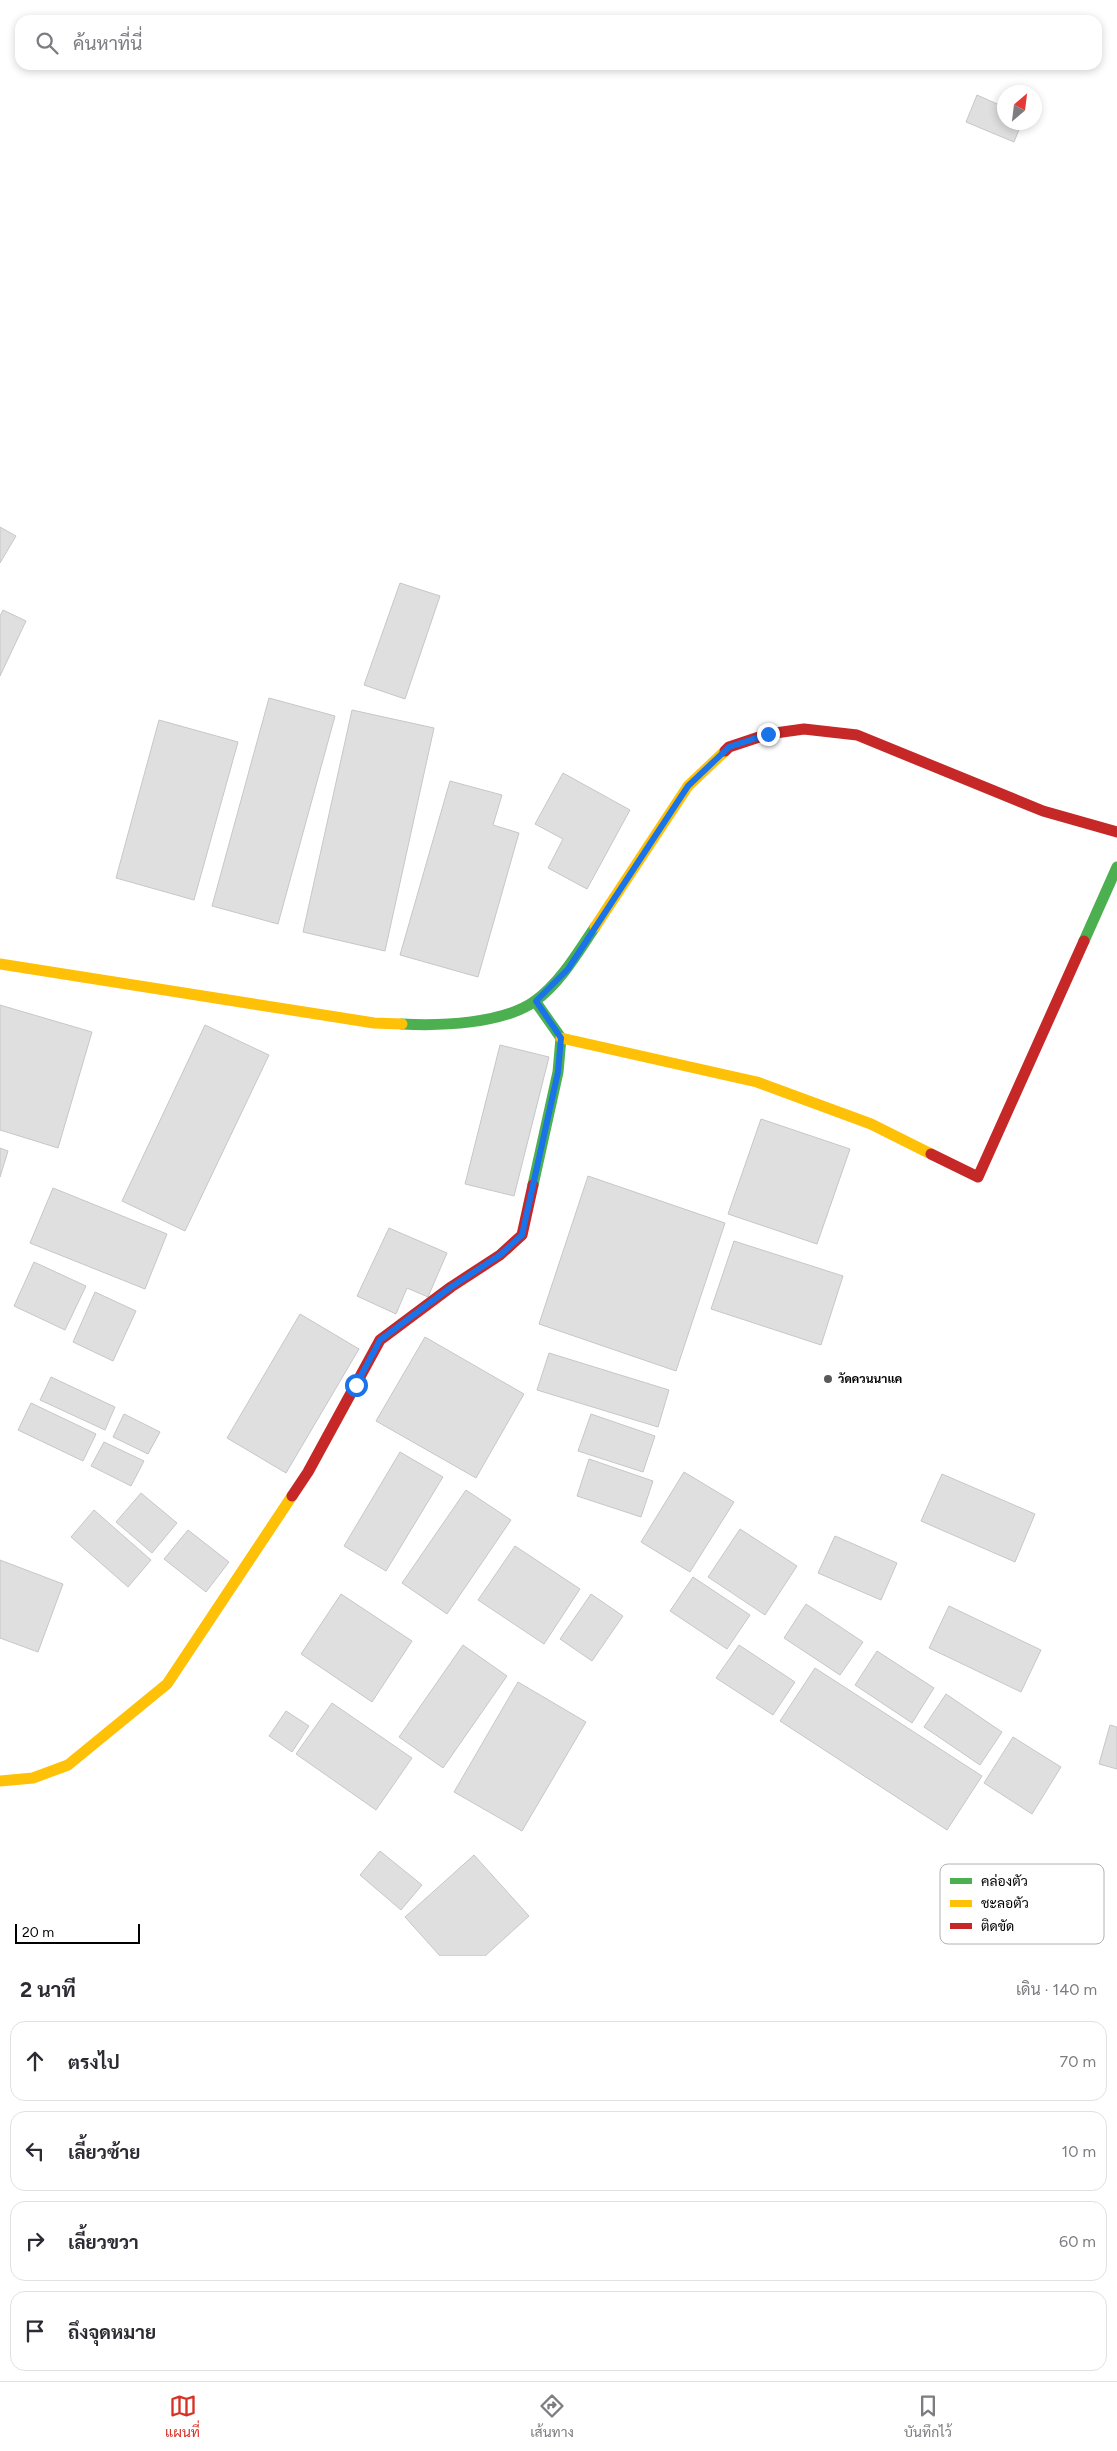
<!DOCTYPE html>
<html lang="th">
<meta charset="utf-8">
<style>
:root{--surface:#fff;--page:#f2f2f3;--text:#2b2b33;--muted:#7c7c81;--line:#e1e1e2;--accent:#d93025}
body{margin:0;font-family:Figtree,Sarabun,sans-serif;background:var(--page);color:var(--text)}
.compass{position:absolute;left:997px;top:85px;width:45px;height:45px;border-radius:50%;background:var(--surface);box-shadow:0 2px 8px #0003;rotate:28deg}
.scale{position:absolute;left:15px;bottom:12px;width:125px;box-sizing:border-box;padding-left:5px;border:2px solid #000;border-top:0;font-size:14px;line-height:18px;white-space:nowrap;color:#000;-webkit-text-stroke:4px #fff;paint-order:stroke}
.stop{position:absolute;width:15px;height:15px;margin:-11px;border:4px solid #1a73e8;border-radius:50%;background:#fff}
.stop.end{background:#1a73e8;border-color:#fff;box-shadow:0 1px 5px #0008}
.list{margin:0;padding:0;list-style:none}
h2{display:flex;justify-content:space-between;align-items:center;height:65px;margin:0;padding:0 20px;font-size:21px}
h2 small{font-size:16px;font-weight:400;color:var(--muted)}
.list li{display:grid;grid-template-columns:32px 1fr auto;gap:15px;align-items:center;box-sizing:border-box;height:80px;margin:0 10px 10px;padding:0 10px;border:1px solid var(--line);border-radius:15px}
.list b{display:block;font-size:19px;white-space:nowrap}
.list em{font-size:16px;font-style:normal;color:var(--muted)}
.icon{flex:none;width:28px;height:28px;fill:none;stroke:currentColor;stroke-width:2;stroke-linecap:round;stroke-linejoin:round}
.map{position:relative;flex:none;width:1117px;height:1956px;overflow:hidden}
.search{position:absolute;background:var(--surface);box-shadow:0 2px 8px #0003;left:15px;right:15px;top:15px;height:55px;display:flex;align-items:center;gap:12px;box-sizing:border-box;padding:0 18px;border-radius:15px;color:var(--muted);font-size:19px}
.sheet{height:425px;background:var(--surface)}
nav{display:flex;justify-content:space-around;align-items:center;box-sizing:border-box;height:70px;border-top:1px solid var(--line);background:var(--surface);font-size:14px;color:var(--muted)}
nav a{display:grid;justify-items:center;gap:2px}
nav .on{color:var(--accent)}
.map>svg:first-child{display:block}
.building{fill:#dfdfdf;stroke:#c7c7c7}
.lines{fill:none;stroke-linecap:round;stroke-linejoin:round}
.fast{stroke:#4caf50;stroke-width:11}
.slow{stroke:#ffc107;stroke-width:11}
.jam{stroke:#c62828;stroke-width:11}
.route{stroke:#1a73e8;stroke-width:6}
.poi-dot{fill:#595959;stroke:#fff;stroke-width:2}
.labels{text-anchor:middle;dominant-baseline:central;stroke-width:4.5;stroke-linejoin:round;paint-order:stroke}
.poi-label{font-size:12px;font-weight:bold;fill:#000;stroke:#fff;text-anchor:start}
.key{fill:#fff;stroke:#b2b2b2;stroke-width:1}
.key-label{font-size:14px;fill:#000}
</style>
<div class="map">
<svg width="1117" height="1956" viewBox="0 0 1117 1956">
<rect width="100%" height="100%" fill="#fff"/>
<g class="building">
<polygon points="977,95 1004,107 1004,122 1022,122 1014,142 966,122"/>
<polygon points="0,527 16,536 0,563"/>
<polygon points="400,583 440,596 405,699 364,685"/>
<polygon points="3,610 26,621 0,676 0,616"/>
<polygon points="269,698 335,716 278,924 212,906"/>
<polygon points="352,710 434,728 385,951 303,932"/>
<polygon points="159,720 238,742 194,900 116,878"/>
<polygon points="563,773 630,810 587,889 548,868 563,839 535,824"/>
<polygon points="450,781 502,795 493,825 519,833 478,977 400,955"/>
<polygon points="0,1005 92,1032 58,1148 0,1130"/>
<polygon points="205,1025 269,1055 185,1231 122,1201"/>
<polygon points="500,1045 549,1057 514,1196 465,1184"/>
<polygon points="761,1119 850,1149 817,1244 728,1214"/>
<polygon points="0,1148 8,1151 0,1177"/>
<polygon points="588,1176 725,1223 676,1371 539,1324"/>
<polygon points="53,1188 167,1234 145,1289 30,1243"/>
<polygon points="389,1228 447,1253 428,1297 407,1288 396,1314 357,1296"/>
<polygon points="734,1241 843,1276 821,1345 711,1309"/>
<polygon points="34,1262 86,1286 65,1330 14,1306"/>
<polygon points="95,1292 136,1311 113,1361 73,1342"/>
<polygon points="300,1314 359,1349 286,1473 227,1438"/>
<polygon points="425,1337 524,1394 476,1478 376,1421"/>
<polygon points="549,1353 669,1390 658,1427 537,1390"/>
<polygon points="51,1377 115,1407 105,1430 40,1400"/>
<polygon points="31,1403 96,1434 83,1461 18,1430"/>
<polygon points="124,1414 160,1432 148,1454 113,1437"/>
<polygon points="591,1414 655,1436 643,1472 578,1451"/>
<polygon points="104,1442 144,1461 131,1486 91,1466"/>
<polygon points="400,1452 443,1477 386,1571 344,1546"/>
<polygon points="589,1459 653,1481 641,1517 577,1496"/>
<polygon points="684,1472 734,1502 690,1572 641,1542"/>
<polygon points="942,1474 1035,1514 1015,1562 921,1521"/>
<polygon points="466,1490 511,1520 447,1614 402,1583"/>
<polygon points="141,1493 177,1523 152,1553 116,1522"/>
<polygon points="94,1510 151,1560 128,1587 71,1537"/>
<polygon points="740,1529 797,1566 765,1615 708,1577"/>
<polygon points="188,1530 229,1562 206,1592 164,1559"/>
<polygon points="835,1536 897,1563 881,1600 818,1573"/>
<polygon points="515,1546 580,1589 544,1644 478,1600"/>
<polygon points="0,1560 63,1584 38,1652 0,1638"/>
<polygon points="693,1577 750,1615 727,1649 670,1611"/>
<polygon points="341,1594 412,1641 372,1702 301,1654"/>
<polygon points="591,1594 623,1616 592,1661 560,1639"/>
<polygon points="806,1604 863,1642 840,1675 784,1638"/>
<polygon points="949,1606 1041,1650 1021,1692 929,1648"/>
<polygon points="463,1645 507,1676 443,1768 399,1737"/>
<polygon points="739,1645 795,1682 773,1715 716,1678"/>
<polygon points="877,1651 934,1688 912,1723 855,1685"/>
<polygon points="815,1668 982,1776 947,1830 780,1721"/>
<polygon points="518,1682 586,1722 522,1831 454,1792"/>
<polygon points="946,1694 1002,1732 980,1765 924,1727"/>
<polygon points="332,1703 412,1758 376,1810 296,1754"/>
<polygon points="286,1711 309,1726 292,1752 269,1736"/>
<polygon points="1110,1725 1117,1727 1117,1769 1099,1764"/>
<polygon points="1013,1737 1061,1767 1032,1814 984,1783"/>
<polygon points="380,1851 422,1885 401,1910 360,1875"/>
<polygon points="474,1855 529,1916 485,1956 440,1956 405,1917"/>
</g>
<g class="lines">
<g class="fast">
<polyline points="1084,941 1117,867"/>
<path d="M402,1024C440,1026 503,1024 535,1001C561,982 578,952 595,927"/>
<polyline points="533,1185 558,1072 561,1038 535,1001"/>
</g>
<g class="slow">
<polyline points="595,927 688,786 725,751"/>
<polyline points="0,964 374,1023 402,1024"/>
<polyline points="561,1038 757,1082 871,1124 931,1154"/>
<polyline points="0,1781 33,1778 68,1765 167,1684 292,1496"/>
</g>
<g class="jam">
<polyline points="725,751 729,747 768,734 804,729 857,735 1043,811 1117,832"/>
<polyline points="931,1154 978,1177 1084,941"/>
<polyline points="292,1496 308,1472 380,1340 451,1287 500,1255 522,1235 533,1185"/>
</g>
</g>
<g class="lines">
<polyline class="route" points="356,1385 380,1340 451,1287 500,1255 522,1235 558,1072 561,1038 536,1001 568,969 688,786 729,747 768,734"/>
</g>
<circle class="poi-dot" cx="828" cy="1379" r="5"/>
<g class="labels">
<g class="poi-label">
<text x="838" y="1379">วัดควนนาแค</text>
</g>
</g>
<rect x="940" y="1864" width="164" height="80" rx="8" class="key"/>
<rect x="950" y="1878" width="22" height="6" fill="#4caf50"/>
<rect x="950" y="1900" width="22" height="7" fill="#ffc107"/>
<rect x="950" y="1923" width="22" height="6" fill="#c62828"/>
<g class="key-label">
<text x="981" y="1886">คล่องตัว</text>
<text x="981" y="1908">ชะลอตัว</text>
<text x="981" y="1931">ติดขัด</text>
</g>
</svg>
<svg class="compass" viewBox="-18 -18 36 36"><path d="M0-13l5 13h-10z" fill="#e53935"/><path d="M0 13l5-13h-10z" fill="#7c7c81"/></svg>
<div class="scale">20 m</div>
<div class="stop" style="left:356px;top:1385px"></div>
<div class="stop end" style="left:768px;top:734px"></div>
<div class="search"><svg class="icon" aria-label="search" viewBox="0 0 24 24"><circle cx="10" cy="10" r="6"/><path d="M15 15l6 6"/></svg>ค้นหาที่นี่</div>
</div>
<section class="sheet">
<h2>2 นาที<small>เดิน · 140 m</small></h2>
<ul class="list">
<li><svg class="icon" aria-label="ahead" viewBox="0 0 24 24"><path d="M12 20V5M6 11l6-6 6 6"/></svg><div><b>ตรงไป</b></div><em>70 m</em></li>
<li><svg class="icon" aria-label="left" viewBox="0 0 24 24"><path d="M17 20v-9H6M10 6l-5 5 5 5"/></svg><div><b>เลี้ยวซ้าย</b></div><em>10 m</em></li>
<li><svg class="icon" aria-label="right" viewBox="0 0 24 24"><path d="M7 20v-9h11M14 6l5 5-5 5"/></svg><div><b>เลี้ยวขวา</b></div><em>60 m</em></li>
<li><svg class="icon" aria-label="arrive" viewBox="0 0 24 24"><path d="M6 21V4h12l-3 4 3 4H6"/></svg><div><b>ถึงจุดหมาย</b></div></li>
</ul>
</section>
<nav>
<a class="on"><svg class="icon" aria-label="map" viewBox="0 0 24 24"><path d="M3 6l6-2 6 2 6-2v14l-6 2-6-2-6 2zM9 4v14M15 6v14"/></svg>แผนที่</a>
<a><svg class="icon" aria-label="directions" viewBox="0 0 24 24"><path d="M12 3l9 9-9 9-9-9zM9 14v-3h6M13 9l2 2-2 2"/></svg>เส้นทาง</a>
<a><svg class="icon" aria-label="saved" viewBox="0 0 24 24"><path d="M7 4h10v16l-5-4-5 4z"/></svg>บันทึกไว้</a>
</nav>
